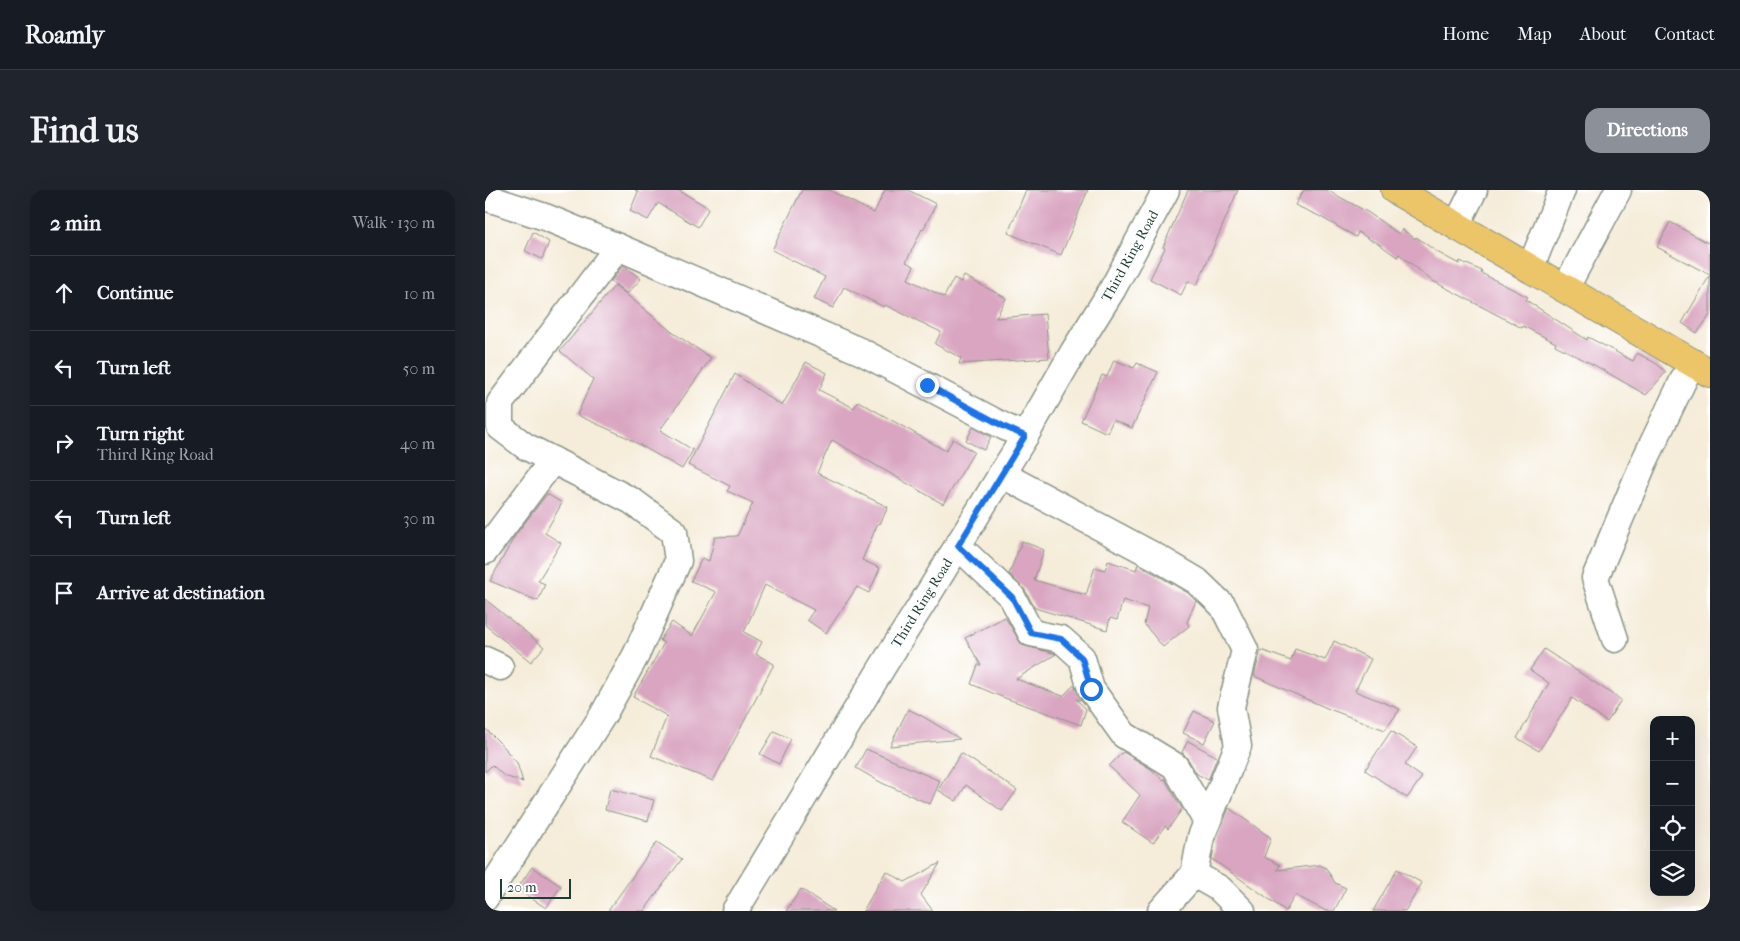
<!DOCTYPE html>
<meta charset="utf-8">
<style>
:root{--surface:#171b24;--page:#20242c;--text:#f1f3f6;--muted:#9ea1a6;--line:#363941;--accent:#8c9099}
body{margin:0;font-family:"IM FELL French Canon",serif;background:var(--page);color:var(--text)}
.controls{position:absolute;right:15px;bottom:15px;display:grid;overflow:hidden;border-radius:10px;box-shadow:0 5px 20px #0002}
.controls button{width:45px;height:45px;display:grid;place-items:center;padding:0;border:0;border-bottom:1px solid var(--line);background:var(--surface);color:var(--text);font:25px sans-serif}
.scale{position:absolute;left:15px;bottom:12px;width:71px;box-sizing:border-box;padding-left:5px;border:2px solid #1f3d34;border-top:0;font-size:14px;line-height:18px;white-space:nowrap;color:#1f3d34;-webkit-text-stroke:4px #fff;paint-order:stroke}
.stop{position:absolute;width:15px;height:15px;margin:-11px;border:4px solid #1a73e8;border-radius:50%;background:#fff}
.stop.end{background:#1a73e8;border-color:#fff;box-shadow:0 1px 5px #0008}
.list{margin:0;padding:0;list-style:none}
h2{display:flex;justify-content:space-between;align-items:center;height:65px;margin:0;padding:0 20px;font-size:21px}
h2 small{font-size:16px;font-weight:400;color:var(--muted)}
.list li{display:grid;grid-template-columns:32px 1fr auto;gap:15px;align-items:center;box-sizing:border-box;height:75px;padding:0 20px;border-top:1px solid var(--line)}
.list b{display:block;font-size:19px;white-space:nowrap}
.list p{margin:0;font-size:16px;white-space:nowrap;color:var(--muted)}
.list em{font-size:16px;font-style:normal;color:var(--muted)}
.icon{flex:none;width:28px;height:28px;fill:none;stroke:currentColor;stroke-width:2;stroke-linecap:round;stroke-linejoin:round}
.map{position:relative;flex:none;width:1225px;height:721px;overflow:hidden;border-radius:15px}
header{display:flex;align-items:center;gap:30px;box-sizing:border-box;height:70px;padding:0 25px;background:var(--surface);border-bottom:1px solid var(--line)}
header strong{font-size:24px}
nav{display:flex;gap:28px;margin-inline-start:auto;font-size:18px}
.intro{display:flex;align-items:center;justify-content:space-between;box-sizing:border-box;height:120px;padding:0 30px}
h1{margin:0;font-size:35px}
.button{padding:12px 22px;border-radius:15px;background:var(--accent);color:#fff;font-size:18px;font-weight:700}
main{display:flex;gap:30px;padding:0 30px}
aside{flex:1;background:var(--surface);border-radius:15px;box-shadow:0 5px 20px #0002}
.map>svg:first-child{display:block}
.building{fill:#d9a5c1}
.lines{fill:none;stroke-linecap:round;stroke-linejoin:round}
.minor-casing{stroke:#8a9486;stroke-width:29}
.highway-casing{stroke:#8a9486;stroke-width:30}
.minor{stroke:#fff;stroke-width:26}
.highway{stroke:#edc569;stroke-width:28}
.route{stroke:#1a73e8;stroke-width:6}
.labels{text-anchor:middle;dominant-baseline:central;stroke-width:4;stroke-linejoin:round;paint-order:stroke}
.street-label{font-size:14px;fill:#1f3d34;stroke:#fff}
</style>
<header>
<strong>Roamly</strong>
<nav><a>Home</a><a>Map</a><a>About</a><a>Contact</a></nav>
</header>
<div class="intro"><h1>Find us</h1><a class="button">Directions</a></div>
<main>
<aside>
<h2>2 min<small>Walk · 130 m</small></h2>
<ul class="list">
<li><svg class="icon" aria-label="ahead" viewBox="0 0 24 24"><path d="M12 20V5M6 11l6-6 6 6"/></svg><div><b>Continue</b></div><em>10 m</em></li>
<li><svg class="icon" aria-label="left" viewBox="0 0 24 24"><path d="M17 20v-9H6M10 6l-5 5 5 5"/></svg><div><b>Turn left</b></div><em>50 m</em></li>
<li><svg class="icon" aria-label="right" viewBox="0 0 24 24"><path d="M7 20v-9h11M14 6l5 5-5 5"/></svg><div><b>Turn right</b><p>Third Ring Road</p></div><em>40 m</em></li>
<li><svg class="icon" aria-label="left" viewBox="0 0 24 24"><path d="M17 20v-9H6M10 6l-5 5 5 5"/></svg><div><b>Turn left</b></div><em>30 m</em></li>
<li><svg class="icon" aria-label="arrive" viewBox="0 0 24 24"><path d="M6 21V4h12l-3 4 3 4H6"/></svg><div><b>Arrive at destination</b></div></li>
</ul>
</aside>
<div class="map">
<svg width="1225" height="721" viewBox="0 0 1225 721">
<rect width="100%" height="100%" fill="#fff"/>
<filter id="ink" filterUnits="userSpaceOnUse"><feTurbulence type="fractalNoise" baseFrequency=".02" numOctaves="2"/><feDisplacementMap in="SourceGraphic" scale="10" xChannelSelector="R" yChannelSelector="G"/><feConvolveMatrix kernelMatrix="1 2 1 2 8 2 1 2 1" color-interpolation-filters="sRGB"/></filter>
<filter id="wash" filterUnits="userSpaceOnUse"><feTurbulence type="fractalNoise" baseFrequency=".0096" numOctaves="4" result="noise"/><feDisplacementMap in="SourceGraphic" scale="20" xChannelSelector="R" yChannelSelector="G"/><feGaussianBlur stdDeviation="1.12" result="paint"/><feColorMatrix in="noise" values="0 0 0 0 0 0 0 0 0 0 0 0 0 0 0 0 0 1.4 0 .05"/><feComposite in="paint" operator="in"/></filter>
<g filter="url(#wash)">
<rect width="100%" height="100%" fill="#f5ecd9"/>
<g id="blocks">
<g class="building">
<polygon points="150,0 193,0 224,18 213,37 173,13 163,30 145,21 153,2"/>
<polygon points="317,0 344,0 389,23 400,0 423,0 451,14 438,40 437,39 421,72 429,76 423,89 459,107 469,88 476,92 479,86 521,108 511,128 560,124 564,168 474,174 476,168 450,154 456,142 400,115 399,117 359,97 348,118 329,109 340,87 287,60"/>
<polygon points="541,0 603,0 576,65 523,43"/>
<polygon points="703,0 753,0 712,95 703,91 696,105 665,89 680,58 678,57"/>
<polygon points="819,0 842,0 884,23 914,44 917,39 930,49 931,47 952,62 974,74 975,71 997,81 996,83 1043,107 1041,110 1102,150 1103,147 1148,171 1152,163 1172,174 1181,182 1161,205 1111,176 1070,155 1071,153 1038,136 1037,138 946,90 914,64 912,67 890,51 889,52 873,42 871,47 834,26 810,15"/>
<polygon points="1185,32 1225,54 1225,125 1212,143 1197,133 1225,85 1172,57"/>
<polygon points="48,42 64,52 57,69 40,61"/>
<polygon points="138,75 156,89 142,104 126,91"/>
<polygon points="130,95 187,142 226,168 175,240 208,260 197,279 141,247 92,225 108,189 75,161"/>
<polygon points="629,170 649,178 652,173 673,182 647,238 628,230 622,243 596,231 617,185 622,187"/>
<polygon points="321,172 342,183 334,200 369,218 373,211 461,261 468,249 489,262 458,314 347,250 332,283 403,317 395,334 393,333 377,370 395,378 384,403 372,397 341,443 322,430 329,420 280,395 259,442 277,452 271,464 289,474 228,591 166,566 182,526 148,507 179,453 175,450 187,432 207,446 231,402 206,391 217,368 224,371 230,347 252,346 268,313 242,301 245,296 203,275 250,184 297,216"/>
<polygon points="488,237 506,247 499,260 481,251"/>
<polygon points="62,304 77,313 60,343 76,353 53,391 60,394 53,411 5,391 31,344"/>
<polygon points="537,351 559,360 549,390 601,405 610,377 620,380 623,371 651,380 653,374 703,403 711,411 702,432 704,436 678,457 659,434 663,418 638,410 632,430 625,428 622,440 550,418 540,400 524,384"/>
<polygon points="0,409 59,457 46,472 0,435"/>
<polygon points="520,427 537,455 571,464 531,489 578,506 589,495 596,510 591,509 601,519 596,535 517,507 486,494 493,475 496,475 480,448"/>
<polygon points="849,451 886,469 870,501 915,519 900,540 844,519 769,486 776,460 806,471 810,459 840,470"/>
<polygon points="1059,459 1136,510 1122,532 1087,508 1054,561 1032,548 1064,493 1045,480"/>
<polygon points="423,519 437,526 475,549 405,556"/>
<polygon points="709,521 730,531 719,553 698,543"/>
<polygon points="0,538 22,560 21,560 32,573 38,592 19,586 7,575 0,582"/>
<polygon points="289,541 306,549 294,574 275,564"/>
<polygon points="906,541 932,557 920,575 937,587 922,608 880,580"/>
<polygon points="703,551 732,567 723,590 712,584 703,569 697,562"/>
<polygon points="381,559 455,591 445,614 397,593 371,578"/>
<polygon points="638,562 666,579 678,590 679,588 697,619 683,639 680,636 668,653 637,632 655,605 624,576"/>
<polygon points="476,563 532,600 517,621 481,595 471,611 453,600"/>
<polygon points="125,599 169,610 163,631 120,620"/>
<polygon points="744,618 786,648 779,667 795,675 792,680 835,675 841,678 850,693 861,698 849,721 841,721 810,705 801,721 727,669 730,651"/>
<polygon points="172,652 197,669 159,721 123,721"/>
<polygon points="455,673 436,705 448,721 378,721 401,681 420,692"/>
<polygon points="47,677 76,696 61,718 32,699"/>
<polygon points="912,679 937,693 920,721 888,721"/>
<polygon points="316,699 349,721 301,721"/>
</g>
</g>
</g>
<g filter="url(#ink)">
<use href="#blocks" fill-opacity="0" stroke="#8a9486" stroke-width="1"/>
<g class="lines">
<g class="minor-casing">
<g id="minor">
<polyline points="0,7 60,27 133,57 377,162 520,237 540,246"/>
<polyline points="971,36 989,0"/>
<polyline points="1045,79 1077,0"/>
<polyline points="1080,99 1133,0"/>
<polyline points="516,284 673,368 712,391 738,416 760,460 746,517 753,556 716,647 709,684 676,721"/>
<polyline points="473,356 527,407 546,443 576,449 597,468 606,499 639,545 690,576 722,632"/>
<polyline points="0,361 68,270"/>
<polyline points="1130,449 1110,388 1159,272 1207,172"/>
<polyline points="0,470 15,477"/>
<polyline points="709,684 735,699 757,721"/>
<polyline points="0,708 118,525 151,465 193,371 189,342 147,311 40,256 15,237 15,213 133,57"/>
<polyline points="250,721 398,476 447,398 540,246 589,161 627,100 681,0"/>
</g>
</g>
<g class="highway-casing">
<polyline id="highway" points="910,0 1225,183"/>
</g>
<use href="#minor" class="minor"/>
<use href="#highway" class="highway"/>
</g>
</g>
<g class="lines" filter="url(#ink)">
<polyline class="route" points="442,195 520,237 540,246 473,356 527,407 546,443 576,449 597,468 606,499"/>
</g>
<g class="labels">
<g class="street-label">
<text transform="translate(645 66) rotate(-61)">Third Ring Road</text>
<text transform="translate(437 413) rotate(-58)">Third Ring Road</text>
</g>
</g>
</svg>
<div class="controls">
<button>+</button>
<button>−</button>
<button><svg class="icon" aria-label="locate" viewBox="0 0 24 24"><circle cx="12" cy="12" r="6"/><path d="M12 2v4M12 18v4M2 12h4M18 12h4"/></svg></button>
<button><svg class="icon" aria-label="layers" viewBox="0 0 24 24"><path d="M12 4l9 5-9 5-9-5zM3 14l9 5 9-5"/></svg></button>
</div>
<div class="scale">20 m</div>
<div class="stop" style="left:606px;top:499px"></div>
<div class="stop end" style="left:442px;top:195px"></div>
</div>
</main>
